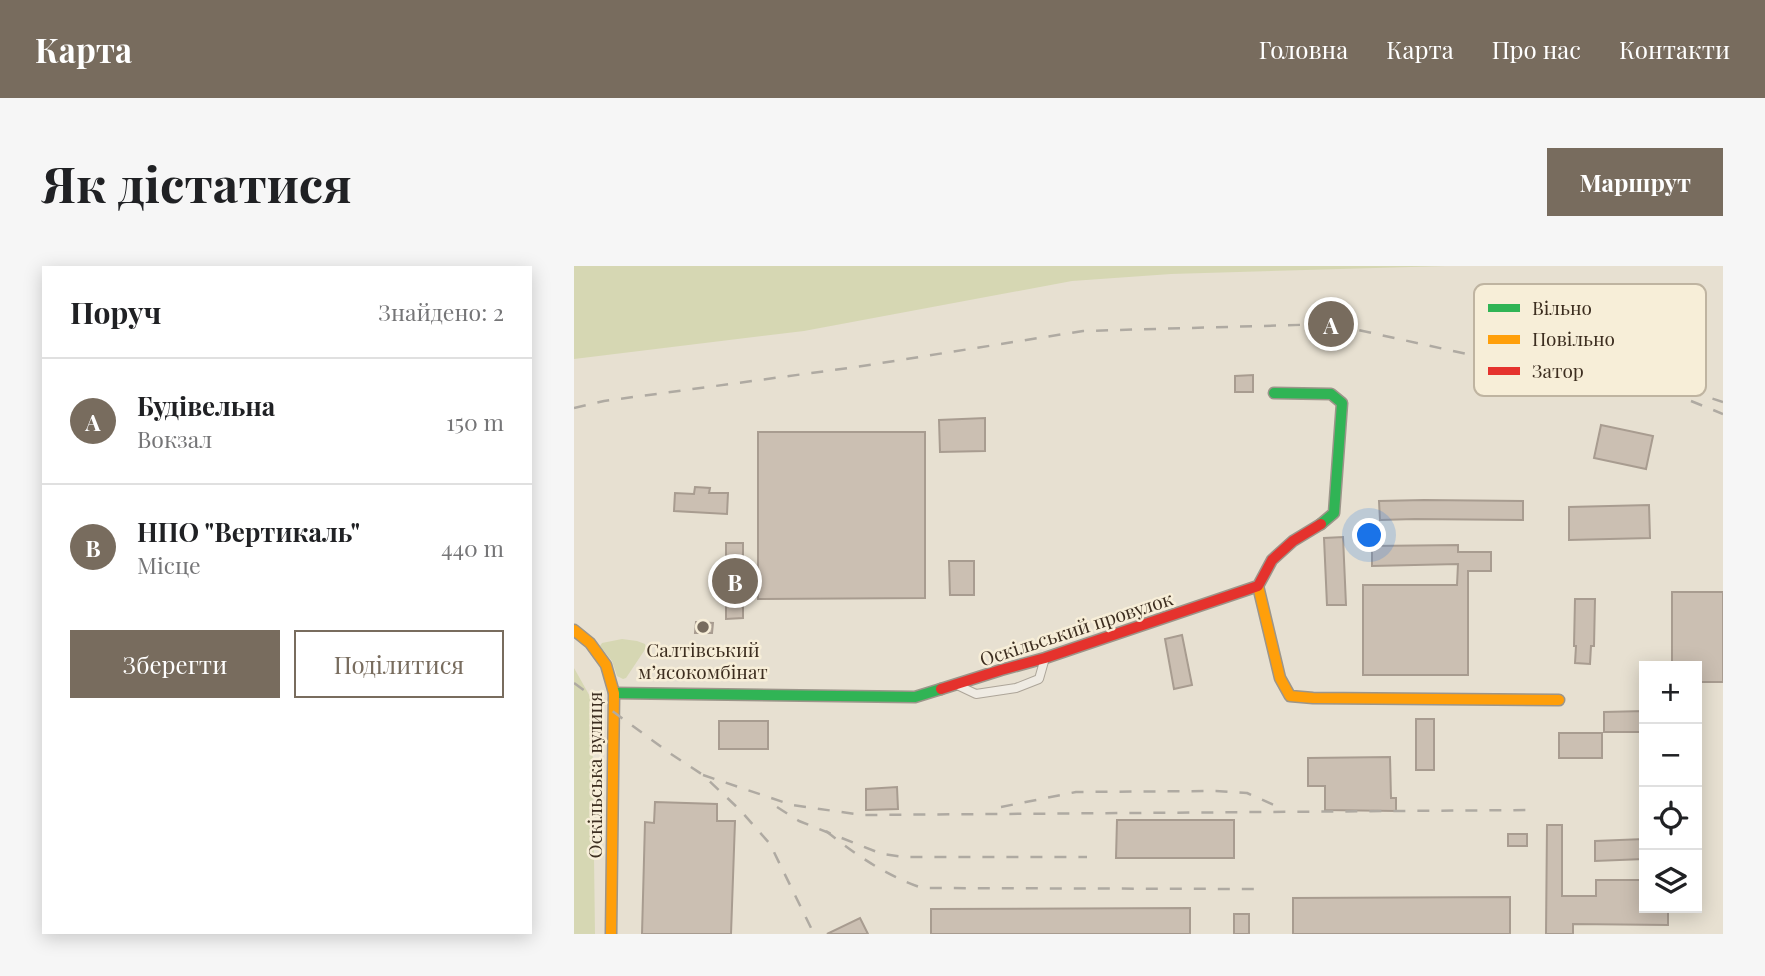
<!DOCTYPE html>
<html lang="uk">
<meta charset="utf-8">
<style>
:root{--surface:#fff;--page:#f6f6f6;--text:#202124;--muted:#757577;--line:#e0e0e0;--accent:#786c5e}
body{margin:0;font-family:"Playfair Display",serif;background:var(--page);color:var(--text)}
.controls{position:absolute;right:21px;bottom:21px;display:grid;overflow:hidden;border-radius:0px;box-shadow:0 4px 18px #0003}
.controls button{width:63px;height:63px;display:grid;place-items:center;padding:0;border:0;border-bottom:2px solid var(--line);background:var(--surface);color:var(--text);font:35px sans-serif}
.you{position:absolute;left:796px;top:270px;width:24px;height:24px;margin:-18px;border:5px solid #fff;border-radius:50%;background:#1a73e8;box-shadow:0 0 0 10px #1a73e833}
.badge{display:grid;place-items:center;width:46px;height:46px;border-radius:50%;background:var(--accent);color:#fff;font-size:23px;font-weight:700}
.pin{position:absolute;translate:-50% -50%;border:4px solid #fff;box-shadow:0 2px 7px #0006}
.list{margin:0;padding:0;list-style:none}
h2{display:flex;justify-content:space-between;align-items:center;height:91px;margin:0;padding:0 28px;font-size:30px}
h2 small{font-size:23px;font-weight:400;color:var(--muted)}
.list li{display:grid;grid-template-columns:46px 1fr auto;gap:21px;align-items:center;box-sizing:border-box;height:126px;padding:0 28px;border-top:2px solid var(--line)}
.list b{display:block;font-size:26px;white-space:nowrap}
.list p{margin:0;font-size:23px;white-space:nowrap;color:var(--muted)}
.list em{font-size:23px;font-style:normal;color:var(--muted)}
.actions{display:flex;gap:14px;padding:21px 28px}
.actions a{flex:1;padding:16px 0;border:2px solid var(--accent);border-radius:0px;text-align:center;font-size:24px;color:var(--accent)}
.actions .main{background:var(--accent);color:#fff}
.icon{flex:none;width:38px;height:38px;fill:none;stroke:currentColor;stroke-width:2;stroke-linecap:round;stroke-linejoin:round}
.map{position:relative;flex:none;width:1149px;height:668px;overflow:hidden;border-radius:0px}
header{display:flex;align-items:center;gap:42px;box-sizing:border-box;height:98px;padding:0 35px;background:var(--accent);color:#fff}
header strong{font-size:33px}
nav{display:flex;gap:38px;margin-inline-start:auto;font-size:24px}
.intro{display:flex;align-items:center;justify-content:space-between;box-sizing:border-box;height:168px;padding:0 42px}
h1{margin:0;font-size:49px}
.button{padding:18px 32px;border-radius:0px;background:var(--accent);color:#fff;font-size:24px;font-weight:700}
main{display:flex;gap:42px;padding:0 42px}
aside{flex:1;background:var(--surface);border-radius:0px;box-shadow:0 4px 18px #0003}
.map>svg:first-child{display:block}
.green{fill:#d6d7b3}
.building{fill:#cbbfb2;stroke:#a89c90;stroke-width:2}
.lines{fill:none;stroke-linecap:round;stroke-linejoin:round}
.street-casing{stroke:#ada599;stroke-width:10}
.fast-casing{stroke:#9c958a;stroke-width:13}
.slow-casing{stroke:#9c958a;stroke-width:13}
.jam-casing{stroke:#9c958a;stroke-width:13}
.street{stroke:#efebe3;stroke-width:8}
.fast{stroke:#30b455;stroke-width:10}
.slow{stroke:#ff9f0a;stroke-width:10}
.jam{stroke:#e5322d;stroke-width:10}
.rail{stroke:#afaaa2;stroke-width:2.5;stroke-dasharray:12 12;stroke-linecap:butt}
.poi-dot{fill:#786c5e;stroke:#f7eed8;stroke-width:2.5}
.labels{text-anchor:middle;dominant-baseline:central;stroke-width:5;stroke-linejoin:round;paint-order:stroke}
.street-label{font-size:19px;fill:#3d2e20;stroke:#f7eed8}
.poi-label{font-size:19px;fill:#3d2e20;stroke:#f7eed8}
.key{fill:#f7eed8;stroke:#bfb4a1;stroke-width:2}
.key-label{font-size:19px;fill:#3d2e20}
</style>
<header>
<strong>Карта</strong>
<nav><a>Головна</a><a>Карта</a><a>Про нас</a><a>Контакти</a></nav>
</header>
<div class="intro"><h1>Як дістатися</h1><a class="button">Маршрут</a></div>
<main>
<aside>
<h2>Поруч<small>Знайдено: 2</small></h2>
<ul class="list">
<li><span class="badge">A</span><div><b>Будівельна</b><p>Вокзал</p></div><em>150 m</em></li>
<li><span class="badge">B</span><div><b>НПО &quot;Вертикаль&quot;</b><p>Місце</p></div><em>440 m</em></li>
</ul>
<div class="actions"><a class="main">Зберегти</a><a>Поділитися</a></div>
</aside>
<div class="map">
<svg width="1149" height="668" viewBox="0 0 1149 668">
<rect width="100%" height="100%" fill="#e7e0d1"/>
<g class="green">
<polygon points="0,0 872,0 597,8 498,15 230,65 0,93"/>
<polygon points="48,373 63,375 71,378 72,382 52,412 49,413 43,410 38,395 26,380 28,377"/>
<polygon points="0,402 18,434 21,668 0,668"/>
</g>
<g class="building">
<polygon points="679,109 679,126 661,126 661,110"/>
<polygon points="411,152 411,185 366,186 365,154"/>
<polygon points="1027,159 1079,170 1072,203 1020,192"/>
<polygon points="184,166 351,166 351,332 184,333"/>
<polygon points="121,221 136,222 135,227 154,227 153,248 100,245 101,227 120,228"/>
<polygon points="850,234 949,235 949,254 841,253 806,254 805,235"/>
<polygon points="1075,239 1076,272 995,274 995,241"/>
<polygon points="769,271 772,339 753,339 750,272"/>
<polygon points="152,277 169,277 169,352 152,353"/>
<polygon points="884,279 884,286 917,286 917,305 894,305 894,409 789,409 789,319 883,319 884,298 798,300 798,280"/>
<polygon points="375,295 400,295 400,329 376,329"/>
<polygon points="1098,326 1149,326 1149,416 1123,416 1123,400 1098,400"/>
<polygon points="1001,333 1021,333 1020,380 1017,380 1016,398 1001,397 1002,380 1000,380"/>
<polygon points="122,356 139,357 138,367 121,367"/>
<polygon points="608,369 618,419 600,423 591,373"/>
<polygon points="1070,445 1070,466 1030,466 1030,446"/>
<rect x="842" y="453" width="18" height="51"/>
<rect x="145" y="455" width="49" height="28"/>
<rect x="985" y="467" width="43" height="25"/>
<polygon points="816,491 817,532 822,532 822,545 751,544 751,520 734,520 734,492"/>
<polygon points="323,521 324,543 292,544 292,523"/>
<polygon points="81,536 143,538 143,555 161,555 157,668 68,668 71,556 80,557"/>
<polygon points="543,554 660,554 660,592 542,592"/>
<polygon points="973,559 988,559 988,630 1022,630 1022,614 1070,614 1070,642 1094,642 1094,659 999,658 999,668 972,668"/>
<rect x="934" y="568" width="19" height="12"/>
<polygon points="1070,573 1070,593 1021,595 1021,575"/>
<polygon points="936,631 936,668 719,668 719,632"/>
<polygon points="616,642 616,668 357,668 357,643"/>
<rect x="660" y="648" width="15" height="20"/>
<polygon points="286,652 294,668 253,668"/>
</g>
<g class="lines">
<g class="street-casing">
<polyline id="street" points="383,419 402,428 442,422 465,413 471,392"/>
</g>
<g class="fast-casing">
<g id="fast">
<polyline points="700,127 757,128 768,137 760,247 747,258"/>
<polyline points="40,427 341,431 367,423"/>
</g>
</g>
<g class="slow-casing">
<g id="slow">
<polyline points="684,320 706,412 716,430 739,432 985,434"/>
<polyline points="0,364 16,377 32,399 40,427 37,668"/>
</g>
</g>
<g class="jam-casing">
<polyline id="jam" points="367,423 427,404 471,392 684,320 698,294 719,275 747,258"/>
</g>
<use href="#street" class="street"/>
<use href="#fast" class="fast"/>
<use href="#slow" class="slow"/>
<use href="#jam" class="jam"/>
<g class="rail">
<polyline points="1117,135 1149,148"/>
<polyline points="0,142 30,135 282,101 509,65 757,58 929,96 1124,128 1149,136"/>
<polyline points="0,417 97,488 129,509 166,544 196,578 240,668"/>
<polyline points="129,509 218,539 288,549 958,544"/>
<polyline points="203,541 225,555 308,588 331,591 513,591"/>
<polyline points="427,541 502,526 642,525 673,527 709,543"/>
<path d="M252,565C282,589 311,609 348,622L680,623"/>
</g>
</g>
<circle class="poi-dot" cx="129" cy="361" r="7"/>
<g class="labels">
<g class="street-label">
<text transform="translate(502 362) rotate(-18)">Оскільський провулок</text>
<text transform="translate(20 509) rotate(-90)">Оскільська вулиця</text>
</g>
<g class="poi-label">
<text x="129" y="383">Салтівський<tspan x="129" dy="22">мʼясокомбінат</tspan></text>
</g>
</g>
<rect x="900" y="18" width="232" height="112" rx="10" class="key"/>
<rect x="914" y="38" width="32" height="8" fill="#30b455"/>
<rect x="914" y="69" width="32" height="9" fill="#ff9f0a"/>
<rect x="914" y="101" width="32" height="8" fill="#e5322d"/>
<g class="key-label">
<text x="958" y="49">Вільно</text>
<text x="958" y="80">Повільно</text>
<text x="958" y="112">Затор</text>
</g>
</svg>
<div class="controls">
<button>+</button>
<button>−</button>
<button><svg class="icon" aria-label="locate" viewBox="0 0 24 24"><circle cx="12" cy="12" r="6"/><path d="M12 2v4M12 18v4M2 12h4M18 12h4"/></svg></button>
<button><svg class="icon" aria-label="layers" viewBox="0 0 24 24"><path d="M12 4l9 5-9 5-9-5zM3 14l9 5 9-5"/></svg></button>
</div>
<div class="you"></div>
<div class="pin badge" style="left:757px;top:58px">A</div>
<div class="pin badge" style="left:161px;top:315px">B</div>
</div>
</main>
